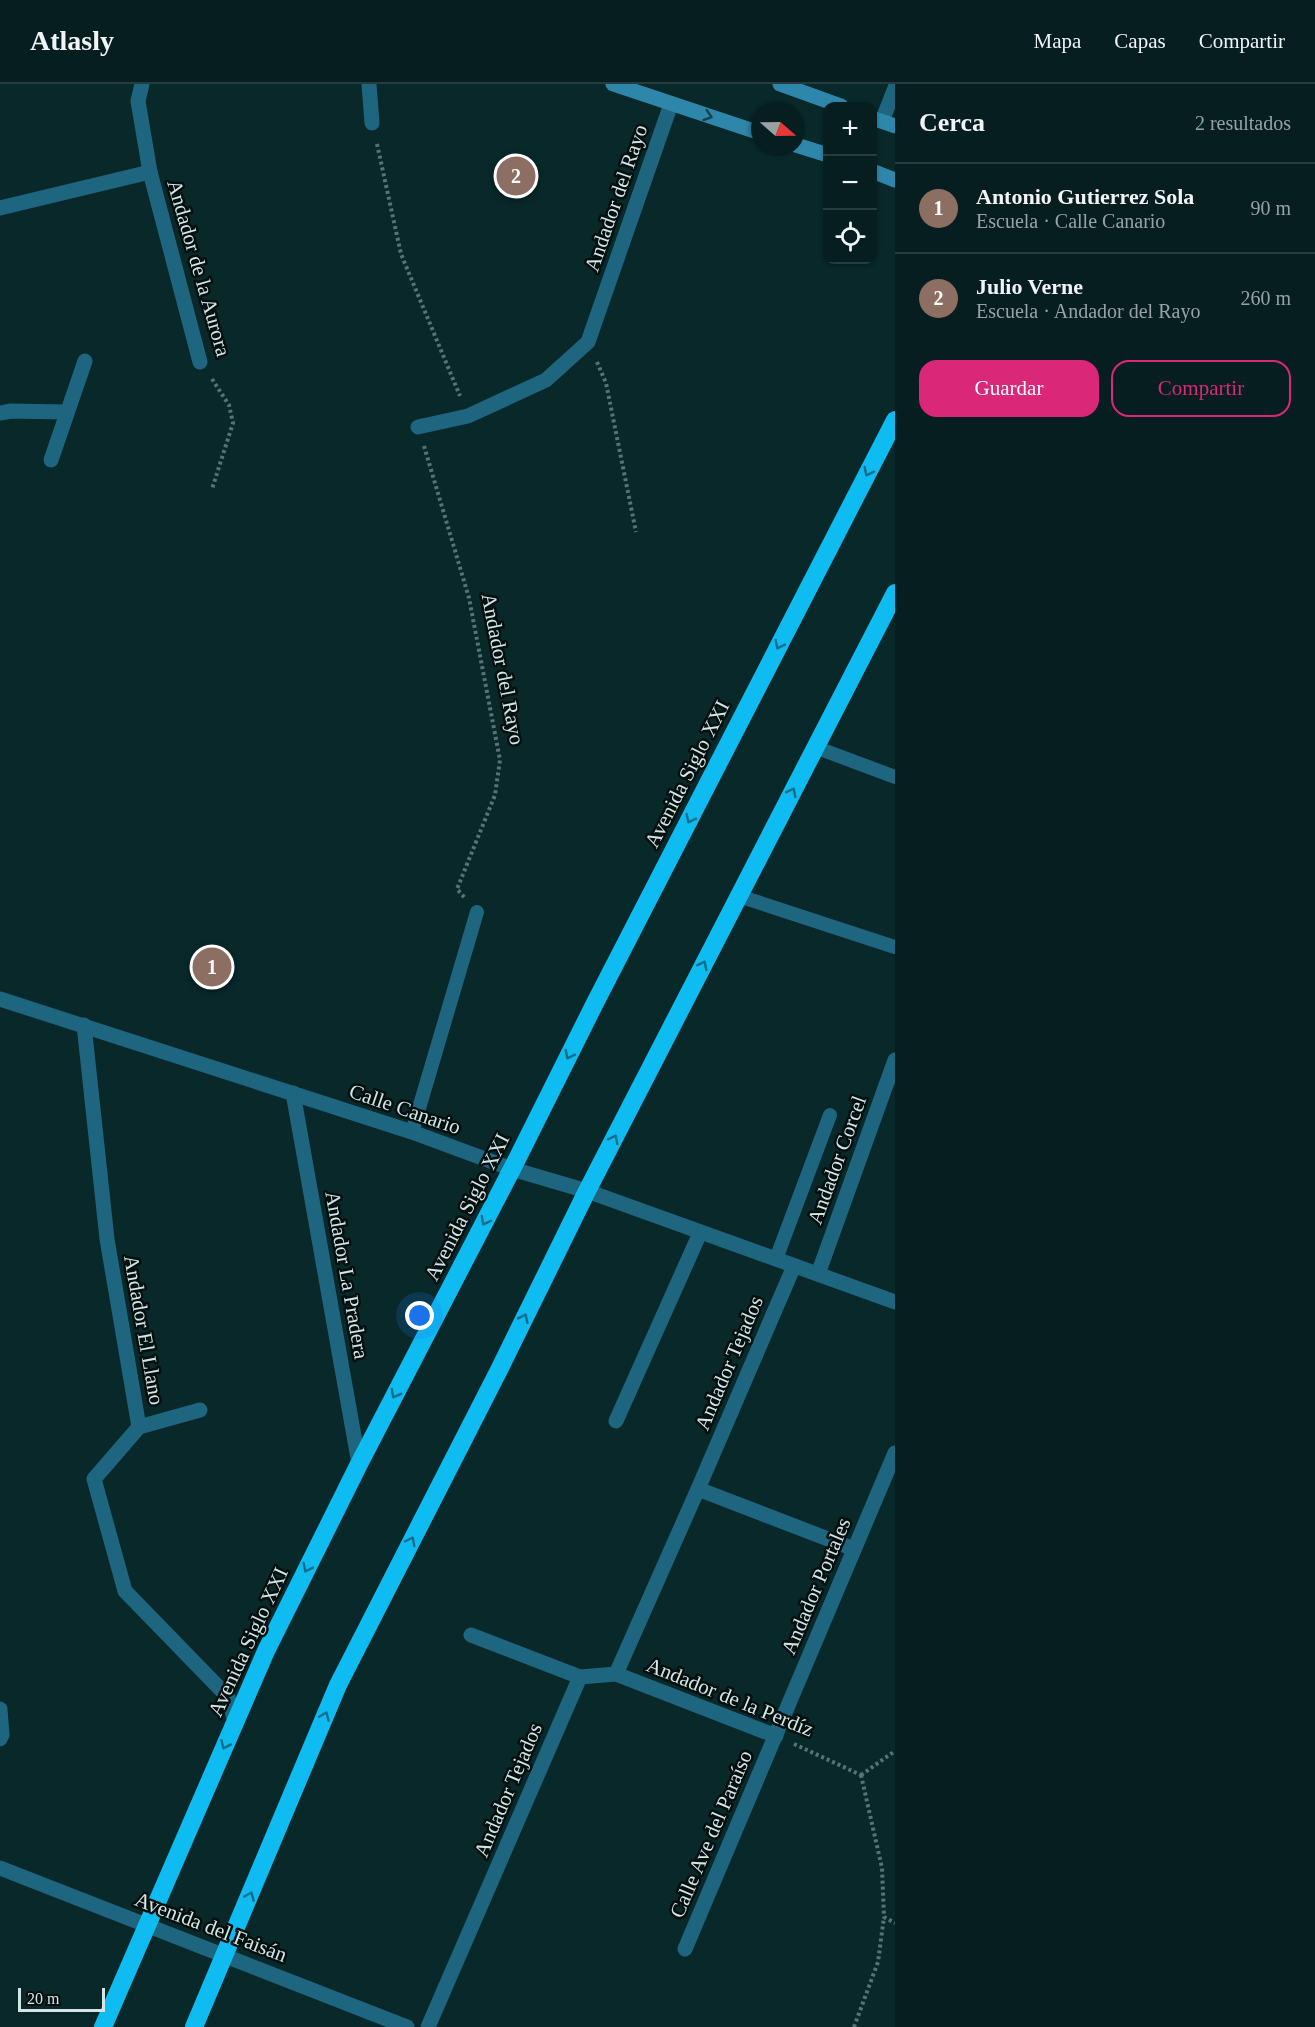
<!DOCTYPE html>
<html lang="es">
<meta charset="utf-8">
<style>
:root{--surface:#061e20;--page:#142b2d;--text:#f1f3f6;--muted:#98a2a5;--line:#273c3e;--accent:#db2777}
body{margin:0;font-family:Georgia,serif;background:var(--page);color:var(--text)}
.controls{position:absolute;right:18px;top:18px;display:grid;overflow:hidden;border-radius:12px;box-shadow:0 2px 4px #0004}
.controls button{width:54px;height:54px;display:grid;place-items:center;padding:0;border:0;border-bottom:2px solid var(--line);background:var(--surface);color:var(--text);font:30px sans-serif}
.compass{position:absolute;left:751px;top:18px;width:54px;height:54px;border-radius:50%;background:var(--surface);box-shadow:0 2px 4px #0004;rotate:110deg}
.scale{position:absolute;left:18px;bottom:15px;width:87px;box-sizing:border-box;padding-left:6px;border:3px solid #d4e5e5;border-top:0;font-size:16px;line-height:21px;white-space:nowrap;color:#d4e5e5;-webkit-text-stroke:4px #040f0f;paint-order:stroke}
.you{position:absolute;left:420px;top:1232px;width:21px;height:21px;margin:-15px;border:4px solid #fff;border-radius:50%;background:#1a73e8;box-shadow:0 0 0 9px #1a73e833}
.badge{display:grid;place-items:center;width:39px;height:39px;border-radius:50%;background:var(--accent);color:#fff;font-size:20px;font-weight:700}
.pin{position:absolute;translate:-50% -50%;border:3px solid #fff;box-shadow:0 2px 6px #0006}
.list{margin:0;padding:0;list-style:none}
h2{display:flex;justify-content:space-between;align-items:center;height:78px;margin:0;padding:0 24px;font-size:26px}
h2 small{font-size:20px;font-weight:400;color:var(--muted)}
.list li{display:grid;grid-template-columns:39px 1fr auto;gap:18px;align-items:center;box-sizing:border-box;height:90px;padding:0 24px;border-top:2px solid var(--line)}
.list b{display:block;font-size:22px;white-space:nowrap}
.list p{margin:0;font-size:20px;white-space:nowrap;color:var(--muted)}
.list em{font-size:20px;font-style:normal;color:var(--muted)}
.actions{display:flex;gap:12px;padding:18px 24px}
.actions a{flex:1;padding:14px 0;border:2px solid var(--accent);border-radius:18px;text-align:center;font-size:21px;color:var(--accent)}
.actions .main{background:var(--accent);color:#fff}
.icon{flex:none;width:33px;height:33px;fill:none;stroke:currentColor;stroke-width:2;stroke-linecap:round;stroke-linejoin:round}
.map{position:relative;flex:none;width:895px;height:1943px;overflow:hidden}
header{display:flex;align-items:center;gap:36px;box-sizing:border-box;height:84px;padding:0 30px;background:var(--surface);border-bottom:2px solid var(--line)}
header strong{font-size:28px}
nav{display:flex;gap:33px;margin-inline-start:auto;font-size:21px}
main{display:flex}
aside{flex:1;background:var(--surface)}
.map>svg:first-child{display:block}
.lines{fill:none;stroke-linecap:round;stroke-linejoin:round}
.path{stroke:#597374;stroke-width:4;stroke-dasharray:3 3;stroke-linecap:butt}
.lane{stroke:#1e6580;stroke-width:14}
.street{stroke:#1e6580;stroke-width:15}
.secondary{stroke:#2e87aa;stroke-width:15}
.highway{stroke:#0fbcf2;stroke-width:18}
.oneway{stroke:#153f4d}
.oneway2{stroke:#0a6e8c}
.labels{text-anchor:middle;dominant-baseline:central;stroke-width:5;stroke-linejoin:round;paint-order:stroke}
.street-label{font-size:21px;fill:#d4e5e5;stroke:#040f0f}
</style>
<header>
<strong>Atlasly</strong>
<nav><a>Mapa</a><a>Capas</a><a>Compartir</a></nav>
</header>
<main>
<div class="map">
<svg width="895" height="1943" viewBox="0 0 895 1943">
<rect width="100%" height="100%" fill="#08282a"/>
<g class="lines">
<g class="path">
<polyline points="377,60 401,170 460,312"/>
<polyline points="597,278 606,299 636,448"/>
<polyline points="212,295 229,321 233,339 212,405"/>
<polyline points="424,362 469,514 500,676 495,711 457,805 465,814"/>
<polyline points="794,1660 861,1691"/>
<polyline points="861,1691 882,1784 884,1833 895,1839"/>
<polyline points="861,1691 895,1667"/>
<polyline points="854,1943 878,1878 884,1833"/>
</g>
<g class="lane">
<polyline points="815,663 895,693"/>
<polyline points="739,812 895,863"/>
<polyline points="412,1048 477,828"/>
<polyline points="776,1175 830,1031"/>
</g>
<g class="street">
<polyline points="142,0 138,17 150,88 200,278"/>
<polyline points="369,0 372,39"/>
<polyline points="882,37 895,4"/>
<polyline points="0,124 150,88"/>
<polyline points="0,329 11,327 66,328"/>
<polyline points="418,343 468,332 546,296 588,258 671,20"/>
<polyline points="51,376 85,277"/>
<polyline points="0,915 412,1048 512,1085 587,1107 895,1218"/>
<polyline points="84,941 107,1155 139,1343"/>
<polyline points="293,1009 359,1380"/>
<polyline points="818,1190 895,976"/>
<polyline points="200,1326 139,1343 94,1395 125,1507 228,1613 235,1638"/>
<polyline points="616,1337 700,1149"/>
<polyline points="698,1405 854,1465"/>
<polyline points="471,1551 580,1593 616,1590 776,1652"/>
<polyline points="616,1590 698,1405 794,1182"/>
<polyline points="0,1625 2,1651 0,1655"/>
<polyline points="0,1784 407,1943"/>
<polyline points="685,1865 895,1369"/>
<polyline points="428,1943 580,1593"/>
</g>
<g class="secondary">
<polyline points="613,0 760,49"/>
<polyline points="780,0 841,22"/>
<polyline points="872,34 895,42"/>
<polyline points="796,61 828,71"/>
<polyline points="872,87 895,96"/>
</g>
<g class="highway">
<polyline points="103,1943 266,1567 359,1380 512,1085 595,919 895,336"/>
<polyline points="194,1943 338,1601 499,1286 587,1107 895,509"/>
</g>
</g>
<defs><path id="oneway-chevron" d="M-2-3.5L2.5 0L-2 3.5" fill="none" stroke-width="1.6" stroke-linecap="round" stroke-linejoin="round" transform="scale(1.5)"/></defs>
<use class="oneway" href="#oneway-chevron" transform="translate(708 32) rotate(18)"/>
<g class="oneway2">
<use href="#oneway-chevron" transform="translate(868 388) rotate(117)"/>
<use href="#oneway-chevron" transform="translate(779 561) rotate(117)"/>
<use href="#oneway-chevron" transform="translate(792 708) rotate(-63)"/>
<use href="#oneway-chevron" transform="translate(690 735) rotate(117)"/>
<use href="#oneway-chevron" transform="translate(703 881) rotate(-63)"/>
<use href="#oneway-chevron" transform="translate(569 971) rotate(117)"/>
<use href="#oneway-chevron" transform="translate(614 1055) rotate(-63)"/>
<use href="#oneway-chevron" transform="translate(485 1137) rotate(118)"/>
<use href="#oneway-chevron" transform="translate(524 1234) rotate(-64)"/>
<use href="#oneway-chevron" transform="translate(395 1310) rotate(118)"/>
<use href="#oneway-chevron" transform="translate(411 1457) rotate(-63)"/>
<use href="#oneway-chevron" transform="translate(307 1484) rotate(116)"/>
<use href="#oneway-chevron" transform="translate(325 1632) rotate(-67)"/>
<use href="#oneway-chevron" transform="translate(225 1661) rotate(114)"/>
<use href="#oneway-chevron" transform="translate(250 1812) rotate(-67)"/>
</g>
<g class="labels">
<g class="street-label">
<text transform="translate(616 114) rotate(-71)">Andador del Rayo</text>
<text transform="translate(199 184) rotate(74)">Andador de la Aurora</text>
<text transform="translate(503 585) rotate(79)">Andador del Rayo</text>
<text transform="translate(687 690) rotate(-63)">Avenida Siglo XXI</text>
<text transform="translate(405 1025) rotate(19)">Calle Canario</text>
<text transform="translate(837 1076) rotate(-70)">Andador Corcel</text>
<text transform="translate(467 1123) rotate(-63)">Avenida Siglo XXI</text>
<text transform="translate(347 1191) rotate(80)">Andador La Pradera</text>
<text transform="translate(144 1246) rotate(80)">Andador El Llano</text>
<text transform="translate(729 1279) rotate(-67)">Andador Tejados</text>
<text transform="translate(816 1502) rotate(-67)">Andador Portales</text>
<text transform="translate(248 1558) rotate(-65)">Avenida Siglo XXI</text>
<text transform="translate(730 1613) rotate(22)">Andador de la Perdíz</text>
<text transform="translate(508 1706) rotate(-67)">Andador Tejados</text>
<text transform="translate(711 1750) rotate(-67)">Calle Ave del Paraíso</text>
<text transform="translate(211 1843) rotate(21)">Avenida del Faisán</text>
</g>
</g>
</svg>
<div class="controls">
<button>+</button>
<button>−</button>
<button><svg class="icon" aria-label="locate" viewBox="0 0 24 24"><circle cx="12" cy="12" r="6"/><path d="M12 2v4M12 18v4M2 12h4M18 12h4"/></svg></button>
</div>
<svg class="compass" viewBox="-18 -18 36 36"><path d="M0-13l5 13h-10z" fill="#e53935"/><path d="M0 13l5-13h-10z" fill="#98a2a5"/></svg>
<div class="scale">20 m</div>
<div class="you"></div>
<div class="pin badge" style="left:212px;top:883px;background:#8d6e63">1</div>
<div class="pin badge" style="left:516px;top:92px;background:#8d6e63">2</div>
</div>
<aside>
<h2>Cerca<small>2 resultados</small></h2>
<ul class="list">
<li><span class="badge" style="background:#8d6e63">1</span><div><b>Antonio Gutierrez Sola</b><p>Escuela · Calle Canario</p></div><em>90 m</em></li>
<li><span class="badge" style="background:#8d6e63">2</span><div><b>Julio Verne</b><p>Escuela · Andador del Rayo</p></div><em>260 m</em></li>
</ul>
<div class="actions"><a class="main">Guardar</a><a>Compartir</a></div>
</aside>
</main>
